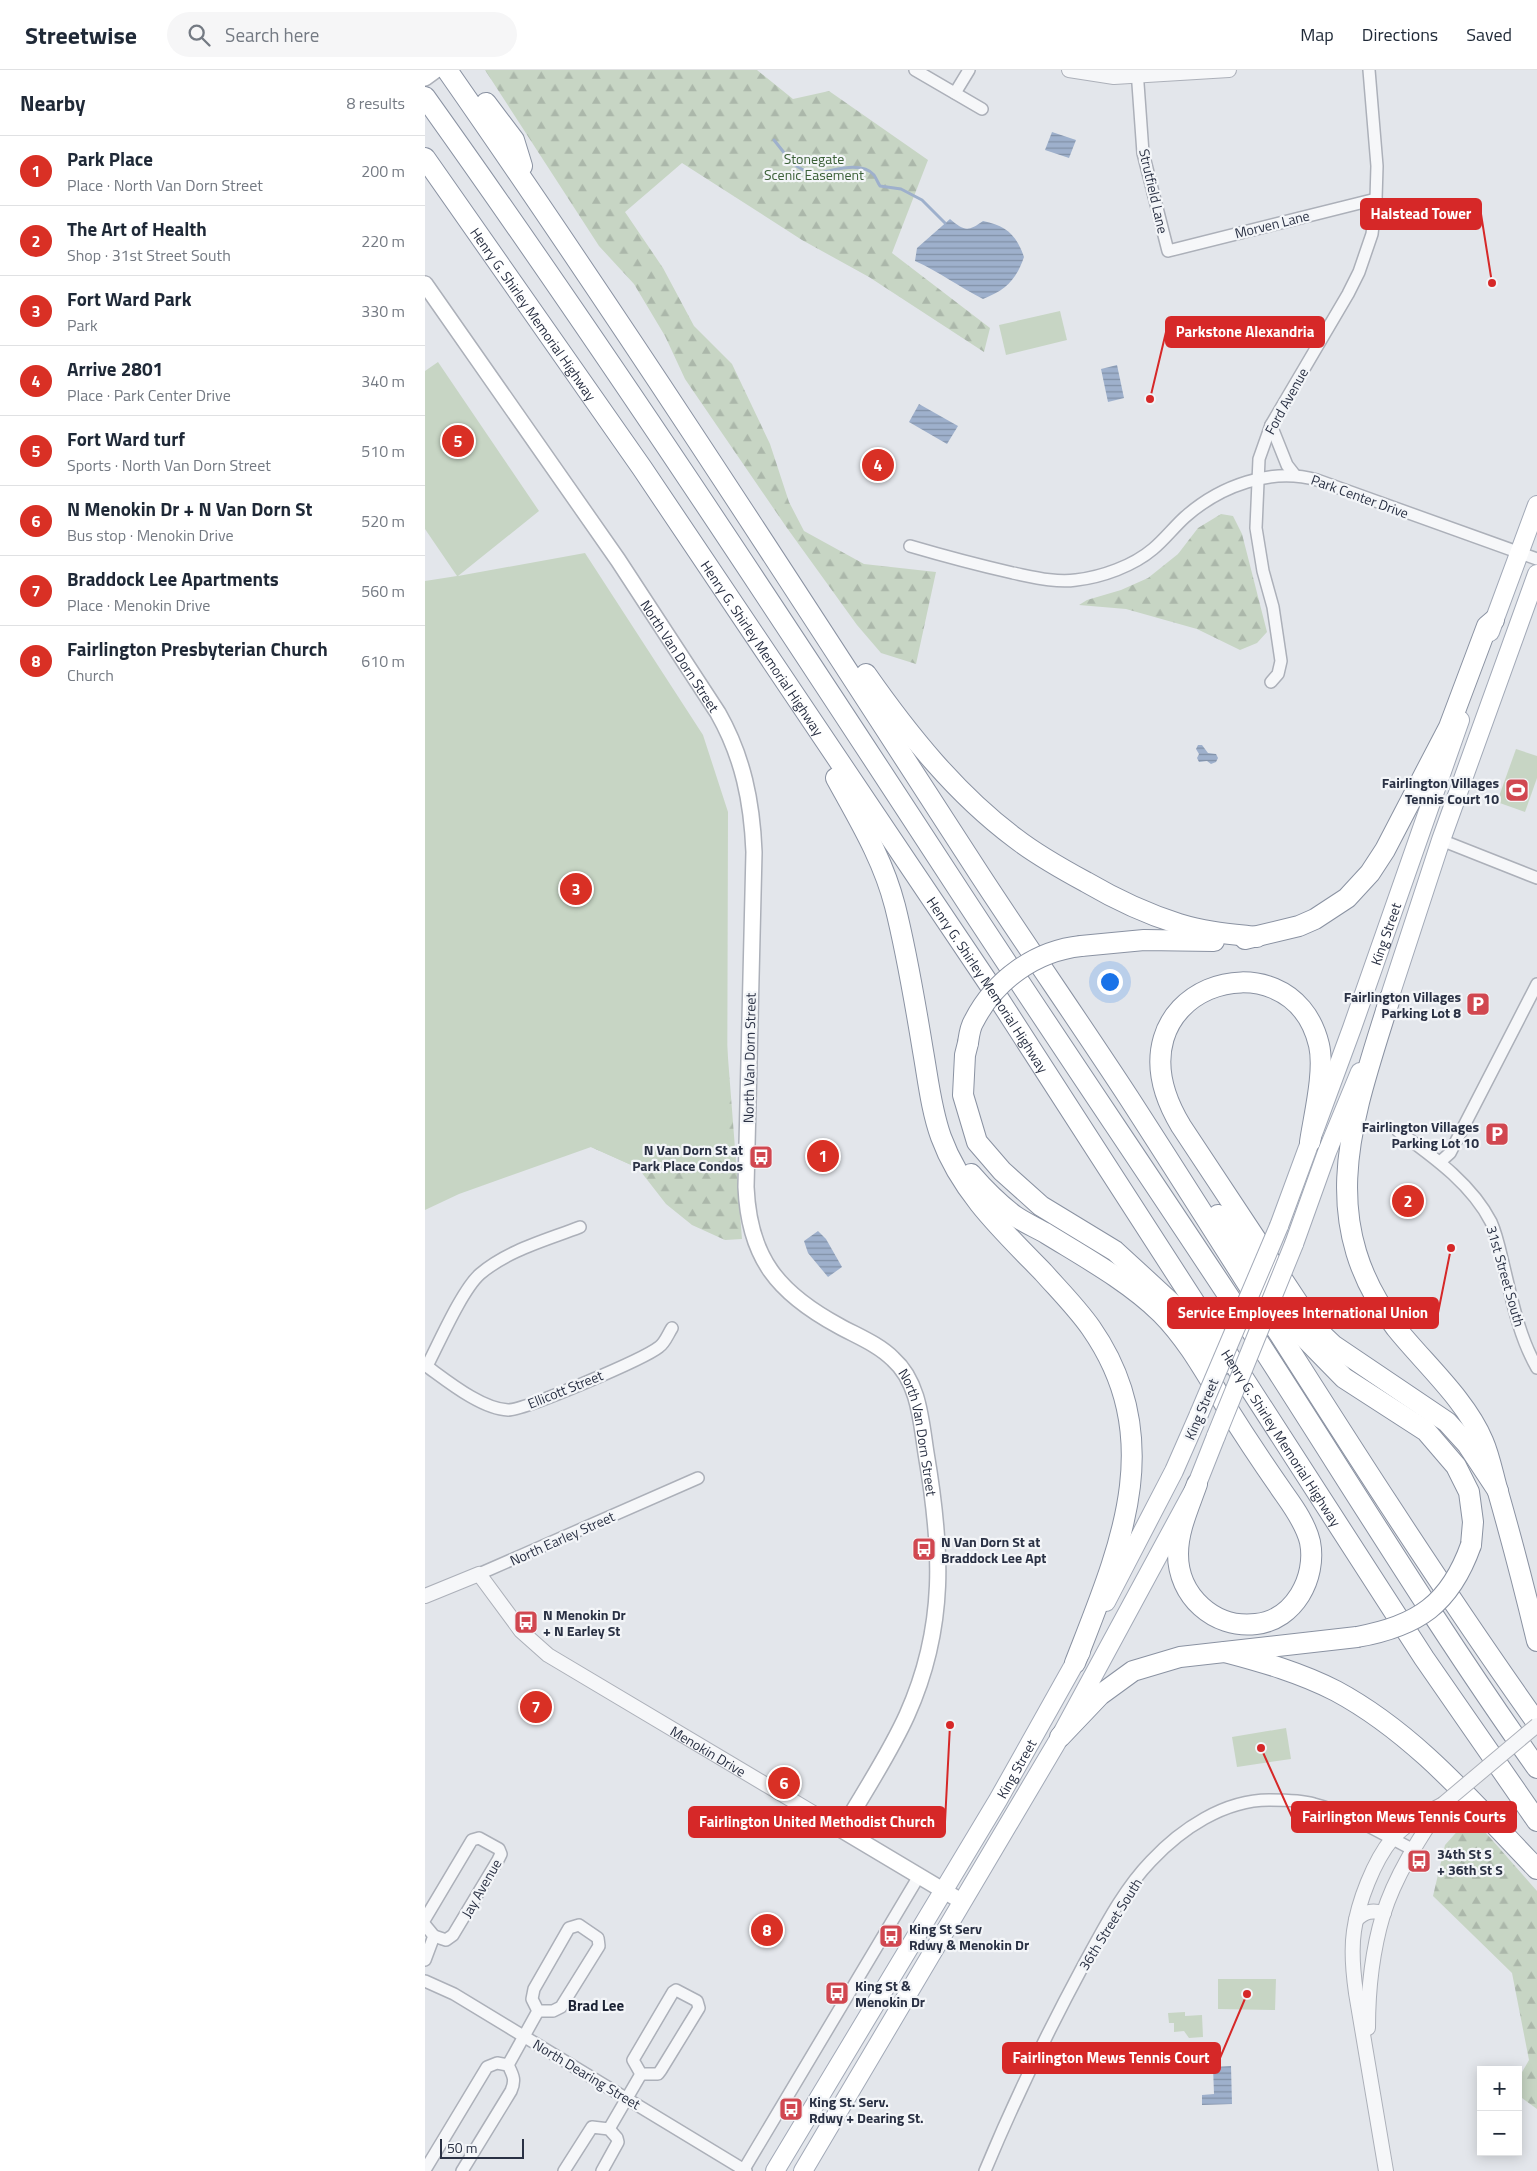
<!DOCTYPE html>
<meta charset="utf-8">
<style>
:root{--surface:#fff;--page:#f6f6f7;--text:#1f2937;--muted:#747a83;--line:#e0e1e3;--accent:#d93025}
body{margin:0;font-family:"Titillium Web",sans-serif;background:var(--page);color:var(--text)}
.controls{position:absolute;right:15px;bottom:15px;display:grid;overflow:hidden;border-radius:0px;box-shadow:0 2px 12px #0003}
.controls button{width:45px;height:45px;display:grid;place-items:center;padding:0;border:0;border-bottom:1px solid var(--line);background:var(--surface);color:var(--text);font:25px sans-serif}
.scale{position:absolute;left:15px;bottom:12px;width:84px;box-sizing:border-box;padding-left:5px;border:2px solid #2a3144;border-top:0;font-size:14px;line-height:18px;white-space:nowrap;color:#2a3144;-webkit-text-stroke:4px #f3f5f8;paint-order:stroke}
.you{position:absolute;left:684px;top:911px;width:18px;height:18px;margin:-12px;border:4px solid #fff;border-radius:50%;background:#1a73e8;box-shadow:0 0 0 8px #1a73e833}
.badge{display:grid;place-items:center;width:32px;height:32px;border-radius:50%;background:var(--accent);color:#fff;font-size:16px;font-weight:700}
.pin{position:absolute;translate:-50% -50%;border:2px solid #fff;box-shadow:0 1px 5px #0006}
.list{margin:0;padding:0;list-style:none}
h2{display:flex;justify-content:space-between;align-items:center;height:65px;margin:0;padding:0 20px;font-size:21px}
h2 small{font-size:16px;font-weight:400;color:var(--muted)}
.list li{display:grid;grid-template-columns:32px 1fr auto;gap:15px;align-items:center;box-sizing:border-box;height:70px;padding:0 20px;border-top:1px solid var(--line)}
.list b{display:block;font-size:19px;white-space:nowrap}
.list p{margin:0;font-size:16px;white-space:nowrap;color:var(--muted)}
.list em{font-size:16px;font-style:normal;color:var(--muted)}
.icon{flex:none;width:28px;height:28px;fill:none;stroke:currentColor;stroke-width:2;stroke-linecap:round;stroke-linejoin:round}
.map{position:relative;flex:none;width:1112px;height:2101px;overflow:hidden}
header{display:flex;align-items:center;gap:30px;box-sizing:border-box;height:70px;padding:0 25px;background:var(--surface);border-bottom:1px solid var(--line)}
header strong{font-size:24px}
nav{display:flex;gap:28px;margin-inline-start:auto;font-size:18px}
.search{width:350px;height:45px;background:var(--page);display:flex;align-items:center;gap:12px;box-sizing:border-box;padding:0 18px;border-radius:28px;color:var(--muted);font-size:19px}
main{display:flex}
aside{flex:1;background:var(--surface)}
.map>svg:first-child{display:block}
.forest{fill:url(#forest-firs)}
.park{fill:#c7d5c4}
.water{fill:url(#water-rules)}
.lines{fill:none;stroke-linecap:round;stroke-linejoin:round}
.stream{stroke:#9eb0cc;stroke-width:3}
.minor-casing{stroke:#acb0b9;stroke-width:14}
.tertiary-casing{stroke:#acb0b9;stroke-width:16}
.secondary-casing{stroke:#acb0b9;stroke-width:18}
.primary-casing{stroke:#a2a9b7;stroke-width:20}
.motorway-casing{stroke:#8a92a2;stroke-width:22}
.minor{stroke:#f6f7f9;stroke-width:11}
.tertiary{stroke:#f6f7f9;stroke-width:14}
.secondary{stroke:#fff;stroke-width:15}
.primary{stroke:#fff;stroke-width:18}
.motorway{stroke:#fff;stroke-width:20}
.tertiary-bridge-casing{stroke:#acb0b9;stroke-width:16;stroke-linecap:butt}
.primary-bridge-casing{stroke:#a2a9b7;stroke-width:20;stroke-linecap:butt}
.motorway-bridge-casing{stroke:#8a92a2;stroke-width:22;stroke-linecap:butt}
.tertiary-bridge{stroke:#f6f7f9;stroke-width:14}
.primary-bridge{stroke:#fff;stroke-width:18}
.motorway-bridge{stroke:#fff;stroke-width:20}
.labels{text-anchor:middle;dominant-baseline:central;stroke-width:4.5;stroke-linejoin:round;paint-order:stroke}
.park-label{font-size:14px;fill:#3b6037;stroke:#f3f5f8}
.street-label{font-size:14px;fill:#2a3144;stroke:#f3f5f8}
.poi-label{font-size:14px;font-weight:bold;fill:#2a3144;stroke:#f3f5f8;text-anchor:start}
.neighbourhood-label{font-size:15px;font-weight:bold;fill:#1c2335;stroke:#f3f5f8}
.leader{fill:none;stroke:#d62828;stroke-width:2}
.callout-dot{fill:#d62828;stroke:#f3f5f8;stroke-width:2}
.callout{fill:#d62828;stroke:#d62828;stroke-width:2}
.callout-label{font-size:15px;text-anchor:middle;font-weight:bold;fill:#fff}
</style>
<header>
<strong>Streetwise</strong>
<div class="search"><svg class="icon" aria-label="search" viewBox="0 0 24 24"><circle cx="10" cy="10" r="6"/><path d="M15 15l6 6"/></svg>Search here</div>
<nav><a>Map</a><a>Directions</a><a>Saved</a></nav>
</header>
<main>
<aside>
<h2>Nearby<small>8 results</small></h2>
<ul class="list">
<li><span class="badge">1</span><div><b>Park Place</b><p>Place · North Van Dorn Street</p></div><em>200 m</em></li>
<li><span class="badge">2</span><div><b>The Art of Health</b><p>Shop · 31st Street South</p></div><em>220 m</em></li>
<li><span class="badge">3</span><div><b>Fort Ward Park</b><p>Park</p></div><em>330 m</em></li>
<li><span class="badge">4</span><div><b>Arrive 2801</b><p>Place · Park Center Drive</p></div><em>340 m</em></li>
<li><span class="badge">5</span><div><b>Fort Ward turf</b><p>Sports · North Van Dorn Street</p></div><em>510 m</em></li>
<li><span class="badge">6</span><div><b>N Menokin Dr + N Van Dorn St</b><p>Bus stop · Menokin Drive</p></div><em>520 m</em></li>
<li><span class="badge">7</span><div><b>Braddock Lee Apartments</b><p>Place · Menokin Drive</p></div><em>560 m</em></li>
<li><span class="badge">8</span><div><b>Fairlington Presbyterian Church</b><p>Church</p></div><em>610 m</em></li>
</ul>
</aside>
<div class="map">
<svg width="1112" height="2101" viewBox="0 0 1112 2101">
<defs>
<pattern id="forest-firs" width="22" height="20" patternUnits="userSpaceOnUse" patternTransform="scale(1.25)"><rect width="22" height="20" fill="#c7d5c4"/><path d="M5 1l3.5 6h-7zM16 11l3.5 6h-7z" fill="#abb7aa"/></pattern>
<pattern id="water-rules" width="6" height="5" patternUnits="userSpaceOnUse" patternTransform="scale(1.25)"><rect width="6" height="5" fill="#9eb0cc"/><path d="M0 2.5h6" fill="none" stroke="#8190a7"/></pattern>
</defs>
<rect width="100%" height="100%" fill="#e3e6eb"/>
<g class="forest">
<polygon points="60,0 332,0 368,29 404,21 503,90 467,183 565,258 559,282 444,207 377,170 257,93 200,142 238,198 269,256 307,294 345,374 364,432 379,461 439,494 511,502 491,594 456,583 432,555 362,458 260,309 240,266 209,214 174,176"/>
<polygon points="796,444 808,446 817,464 842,562 832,573 815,580 772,559 701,539 654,535 662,530 696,520 723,508 753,484 773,458"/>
<polygon points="301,962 317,1169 300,1170 267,1155 241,1134 213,1098 166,1077"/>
<polygon points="1046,1746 1112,1821 1112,2039 1093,2025 1093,2009 1104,1990 1087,1903 1008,1826 1020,1775"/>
</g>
<g class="park">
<polygon points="635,241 642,270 581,285 574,255"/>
<polygon points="13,292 114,441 33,506 160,483 278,665 303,742 302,1090 213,1098 166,1077 34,1124 0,1140 0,511 32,506 0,459 0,301"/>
<polygon points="1091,679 1112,686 1112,708 1100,742 1072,732"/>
<polygon points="861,1658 866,1689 812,1697 807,1667"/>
<polygon points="793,1909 851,1909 850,1940 793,1939"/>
<polygon points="760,1942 760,1946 777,1945 778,1967 764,1968 759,1961 749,1962 749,1953 744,1953 743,1943"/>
</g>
<g class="water">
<polygon points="627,62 651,70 644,88 620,80"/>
<path d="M525,149C539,161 543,162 558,151C581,156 591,164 599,187C591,210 581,220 558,229C534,217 515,202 490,191L492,178Z"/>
<polygon points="692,295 699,328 683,332 676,299"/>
<polygon points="494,334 533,356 522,374 484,352"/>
<polygon points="773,675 777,675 783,683 791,684 793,688 791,692 786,694 782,691 774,692 772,688 774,684 771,679"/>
<polygon points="393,1161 401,1169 417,1197 403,1207 383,1183 379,1171"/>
<polygon points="806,1996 807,2034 777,2035 777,2025 789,2024 788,1997"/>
</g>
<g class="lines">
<path class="stream" d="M349,70L368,94L387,105C404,101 436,90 449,105C451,108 453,113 455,116L476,119L497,130L520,153"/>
<g class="minor-casing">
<g id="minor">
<polyline points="490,0 557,39"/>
<polyline points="712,0 718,83 743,181 951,129"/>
<polyline points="530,23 544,0"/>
<polyline points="846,355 862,395 869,404"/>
<path d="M485,476C519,486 553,495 588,503C608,507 631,513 651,510C677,507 708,496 728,479C739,470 749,457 760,447C795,416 846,397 892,410L1112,489"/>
<polyline points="846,612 853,604 856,591 848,537 838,501 831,458 834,389 846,355 923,224 934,202 947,164 951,129 952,96 944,0"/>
<polyline points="1016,770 1112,808"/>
<path d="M973,1061C1007,1086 1046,1113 1066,1152C1071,1163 1074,1176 1077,1189C1086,1225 1093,1265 1112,1298"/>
<polyline points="1015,1092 1025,1083 1112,914"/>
<path d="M0,1295C21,1310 56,1339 83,1340C100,1340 219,1289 234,1277C240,1273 243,1264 247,1258"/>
<path d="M2,1296C14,1273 37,1220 55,1204C83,1180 122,1170 155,1157"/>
<polyline points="54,1504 273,1408"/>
<polyline points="0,1849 47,1770 54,1768 74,1779 76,1784 73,1790 28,1865 21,1870 9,1866 0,1855"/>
<polygon points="154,1855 173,1868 174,1876 136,1937 128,1941 113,1941 107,1929 109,1919 144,1858"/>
<polyline points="0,1890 9,1866"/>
<polyline points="0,1911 29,1924 321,2101"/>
<polygon points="251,1920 272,1931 274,1938 236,2000 233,2004 216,2004 208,1990 248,1922"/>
<polyline points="83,1995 113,1941"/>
<polyline points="184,2059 216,2004"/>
<path d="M0,2100L62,1997L72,1993L83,1995C88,2005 91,2010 86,2021L37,2101"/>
<polyline points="139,2101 167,2057 184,2059 192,2068 193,2072 177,2101"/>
<polyline points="318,2101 494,1806"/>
<path d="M560,2101C589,2031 622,1963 658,1896C678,1860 697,1821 726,1791C756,1759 799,1730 844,1730C858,1730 876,1730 889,1734C924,1743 957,1764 989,1780"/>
</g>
</g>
<g class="tertiary-casing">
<g id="tertiary">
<polyline points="644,0 689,7 804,0"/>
<path id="s1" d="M0,1526L54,1504L96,1561L123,1585L417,1760"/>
<path d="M931,1850C940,1841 947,1840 959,1843"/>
<path d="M943,1958C943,1920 947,1882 958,1845C970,1806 994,1769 1016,1736"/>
<path d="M961,2101L931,1923C928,1902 926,1881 929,1861C933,1832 949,1791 967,1769C981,1753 1000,1744 1018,1734"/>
</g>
</g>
<g class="secondary-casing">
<g id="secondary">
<polyline points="0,8 11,0"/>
<path id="s2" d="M0,214L193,490L293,643C318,687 327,732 329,782L321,1117C324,1188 353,1223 414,1256C432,1266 453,1274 468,1289C494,1312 496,1351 501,1383C517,1477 522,1556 482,1645C464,1685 439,1722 417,1760L536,1831"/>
</g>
</g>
<g class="primary-casing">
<g id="primary">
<polyline points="1065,562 1112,435"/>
<polyline points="960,941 1016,770 1112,504"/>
<path id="s3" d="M854,1156L927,958L1035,650"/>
<polyline points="869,1174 902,1082 935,1002"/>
<polyline points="681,1532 749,1401 774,1344"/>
<path id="s4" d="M350,2101L573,1730L656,1582"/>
<polyline points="378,2101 635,1667 772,1414 791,1366"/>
</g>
</g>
<g class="motorway-casing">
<g id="motorway">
<path d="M22,0C206,264 380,535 555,805C604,880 655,953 704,1028C839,1237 968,1450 1112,1653"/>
<path d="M0,27C182,282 353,543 524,805C621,954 722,1102 820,1251C917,1400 1009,1553 1112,1698"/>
<polyline points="61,33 89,70 97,96"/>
<path id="s5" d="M0,88L217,398L568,920L999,1588L1112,1751"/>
<path d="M441,604C483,664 531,724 590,768C612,785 637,799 661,812C690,829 722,844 754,854C780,862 806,864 832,867"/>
<path d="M411,708C434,750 458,789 470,836C482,884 490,932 498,981C503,1009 506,1039 516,1067C536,1122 578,1161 618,1202C634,1220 652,1238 666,1258C744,1370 694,1480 650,1593"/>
<polyline points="820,869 874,856 890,849 922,828 945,803 960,780 1024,657 1062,556 1069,550"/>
<polyline points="656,876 719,870 789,871"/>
<path d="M965,928C929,1045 887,1148 971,1258C999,1293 1041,1330 1058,1371C1065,1387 1068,1405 1073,1422C1087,1471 1100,1521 1112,1571"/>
<polyline points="543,973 540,985 538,1025 552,1072 577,1101 616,1136 690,1181 753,1239 797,1295"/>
<path d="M885,1072C889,1045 900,1001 894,975C866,857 673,918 756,1056L889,1257L908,1275L1022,1352L1042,1374L1073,1421"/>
<path d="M546,1104C559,1119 574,1134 590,1146C600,1153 612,1158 622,1164C661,1188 703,1211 736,1243C762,1269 780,1302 799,1333C819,1365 839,1395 860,1425C870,1439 881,1455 885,1472C892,1508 869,1550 831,1554C789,1559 753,1526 753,1484C753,1460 764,1437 772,1414"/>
<polyline points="793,1145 818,1178 871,1259 919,1308 1001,1361 1031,1396 1044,1422 1048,1452 1046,1475"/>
<path d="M800,1582C838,1592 876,1603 911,1621C991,1664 1050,1735 1112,1799"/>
<polyline points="635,1667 675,1625 708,1601 755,1587 932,1567"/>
</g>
</g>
<use href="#minor" class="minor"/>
<use href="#tertiary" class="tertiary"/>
<use href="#secondary" class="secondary"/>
<use href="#primary" class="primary"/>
<use href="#motorway" class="motorway"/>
<g class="tertiary-bridge-casing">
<polyline id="tertiary-bridge" points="1018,1734 1112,1655"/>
</g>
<g class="primary-bridge-casing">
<g id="primary-bridge">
<polyline points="774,1344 854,1156"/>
<polyline points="791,1366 869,1174"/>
</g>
</g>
<g class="motorway-bridge-casing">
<g id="motorway-bridge">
<path d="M543,973C544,966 545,957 549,951C570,910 610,881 656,876"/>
<path d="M932,1567C993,1556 1025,1534 1046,1475"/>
</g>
</g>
<use href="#tertiary-bridge" class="tertiary-bridge"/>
<use href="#primary-bridge" class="primary-bridge"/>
<use href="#motorway-bridge" class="motorway-bridge"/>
</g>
<defs>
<g id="stadium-square" transform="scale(1.25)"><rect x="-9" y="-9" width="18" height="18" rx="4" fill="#d14750" stroke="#f3f5f8"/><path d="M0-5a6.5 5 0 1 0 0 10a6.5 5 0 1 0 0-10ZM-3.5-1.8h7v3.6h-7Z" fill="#fff"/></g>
<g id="parking-square" transform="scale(1.25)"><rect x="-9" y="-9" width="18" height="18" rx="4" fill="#d14750" stroke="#f3f5f8"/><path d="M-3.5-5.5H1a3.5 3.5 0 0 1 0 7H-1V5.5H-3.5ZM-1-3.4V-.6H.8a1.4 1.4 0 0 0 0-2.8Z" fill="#fff"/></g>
<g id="bus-square" transform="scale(1.25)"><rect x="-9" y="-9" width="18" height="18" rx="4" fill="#d14750" stroke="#f3f5f8"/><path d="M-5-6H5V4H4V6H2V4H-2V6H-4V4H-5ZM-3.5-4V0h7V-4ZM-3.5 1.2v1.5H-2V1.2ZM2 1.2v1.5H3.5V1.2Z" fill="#fff"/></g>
</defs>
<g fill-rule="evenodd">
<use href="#stadium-square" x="1092" y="720"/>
<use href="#parking-square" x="1053" y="934"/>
<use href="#parking-square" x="1072" y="1064"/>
<use href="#bus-square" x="336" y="1087"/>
<use href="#bus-square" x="499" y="1479"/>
<use href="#bus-square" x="101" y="1552"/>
<use href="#bus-square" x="994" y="1791"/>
<use href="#bus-square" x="466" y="1866"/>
<use href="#bus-square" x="412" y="1923"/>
<use href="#bus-square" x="366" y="2039"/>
</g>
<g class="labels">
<g class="park-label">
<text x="389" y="88">Stonegate<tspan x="389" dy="16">Scenic Easement</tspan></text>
</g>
<g class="street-label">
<text transform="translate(729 121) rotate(77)">Strutfield Lane</text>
<text transform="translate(847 154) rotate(-14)">Morven Lane</text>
<text stroke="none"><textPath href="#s5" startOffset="190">Henry G. Shirley Memorial Highway</textPath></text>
<text transform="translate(861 331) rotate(-61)">Ford Avenue</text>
<text transform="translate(935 426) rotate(20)">Park Center Drive</text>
<text stroke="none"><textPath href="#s5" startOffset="595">Henry G. Shirley Memorial Highway</textPath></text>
<text stroke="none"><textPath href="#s2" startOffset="451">North Van Dorn Street</textPath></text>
<text stroke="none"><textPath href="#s3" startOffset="311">King Street</textPath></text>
<text stroke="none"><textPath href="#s5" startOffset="1000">Henry G. Shirley Memorial Highway</textPath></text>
<text transform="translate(324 988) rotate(-89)">North Van Dorn Street</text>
<text transform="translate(1081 1206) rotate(74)">31st Street South</text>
<text transform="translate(140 1319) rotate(-22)">Ellicott Street</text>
<text transform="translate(776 1339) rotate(-67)">King Street</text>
<text stroke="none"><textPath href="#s2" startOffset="1320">North Van Dorn Street</textPath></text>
<text stroke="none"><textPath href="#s5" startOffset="1540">Henry G. Shirley Memorial Highway</textPath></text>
<text transform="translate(137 1468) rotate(-24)">North Earley Street</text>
<text stroke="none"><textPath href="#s1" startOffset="352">Menokin Drive</textPath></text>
<text stroke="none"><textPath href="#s4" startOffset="469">King Street</textPath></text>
<text transform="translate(56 1818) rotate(-60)">Jay Avenue</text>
<text transform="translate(685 1854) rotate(-58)">36th Street South</text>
<text transform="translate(162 2004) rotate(31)">North Dearing Street</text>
</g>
<g class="poi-label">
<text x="1074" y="712" text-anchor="end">Fairlington Villages<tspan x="1074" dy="16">Tennis Court 10</tspan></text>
<text x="1036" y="926" text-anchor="end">Fairlington Villages<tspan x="1036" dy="16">Parking Lot 8</tspan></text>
<text x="1054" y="1056" text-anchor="end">Fairlington Villages<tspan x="1054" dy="16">Parking Lot 10</tspan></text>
<text x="318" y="1079" text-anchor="end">N Van Dorn St at<tspan x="318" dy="16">Park Place Condos</tspan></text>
<text x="516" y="1471">N Van Dorn St at<tspan x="516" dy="16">Braddock Lee Apt</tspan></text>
<text x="118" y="1544">N Menokin Dr<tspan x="118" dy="16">+ N Earley St</tspan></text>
<text x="1012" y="1783">34th St S<tspan x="1012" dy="16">+ 36th St S</tspan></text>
<text x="484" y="1858">King St Serv<tspan x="484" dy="16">Rdwy &amp; Menokin Dr</tspan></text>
<text x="430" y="1915">King St &amp;<tspan x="430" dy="16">Menokin Dr</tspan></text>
<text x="384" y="2031">King St. Serv.<tspan x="384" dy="16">Rdwy + Dearing St.</tspan></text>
</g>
<g class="neighbourhood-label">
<text x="171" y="1935">Brad Lee</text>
</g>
</g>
<path class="leader" d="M1067 213L1056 144M725 329L741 262M1026 1178L1013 1243M836 1678L867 1747M525 1655L520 1752M822 1924L795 1988"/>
<g class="callout-dot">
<circle cx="1067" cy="213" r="5"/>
<circle cx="725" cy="329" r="5"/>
<circle cx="1026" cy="1178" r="5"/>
<circle cx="836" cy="1678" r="5"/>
<circle cx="525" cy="1655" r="5"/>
<circle cx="822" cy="1924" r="5"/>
</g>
<g class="callout">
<rect x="936" y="129" width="120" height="30" rx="5"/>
<rect x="741" y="247" width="158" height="30" rx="5"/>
<rect x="743" y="1228" width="270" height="30" rx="5"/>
<rect x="867" y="1732" width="224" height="30" rx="5"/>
<rect x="264" y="1737" width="256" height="30" rx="5"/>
<rect x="578" y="1973" width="217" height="30" rx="5"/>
</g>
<g class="callout-label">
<text x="996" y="149">Halstead Tower</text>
<text x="820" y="267">Parkstone Alexandria</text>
<text x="878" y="1248">Service Employees International Union</text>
<text x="979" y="1752">Fairlington Mews Tennis Courts</text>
<text x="392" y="1757">Fairlington United Methodist Church</text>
<text x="686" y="1993">Fairlington Mews Tennis Court</text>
</g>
</svg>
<div class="controls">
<button>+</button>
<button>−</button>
</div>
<div class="scale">50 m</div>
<div class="you"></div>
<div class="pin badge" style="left:398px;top:1086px">1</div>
<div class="pin badge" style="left:983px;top:1131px">2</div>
<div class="pin badge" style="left:151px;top:819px">3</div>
<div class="pin badge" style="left:453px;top:395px">4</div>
<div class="pin badge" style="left:33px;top:371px">5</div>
<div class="pin badge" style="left:359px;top:1713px">6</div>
<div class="pin badge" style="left:111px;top:1637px">7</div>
<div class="pin badge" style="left:342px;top:1860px">8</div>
</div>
</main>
